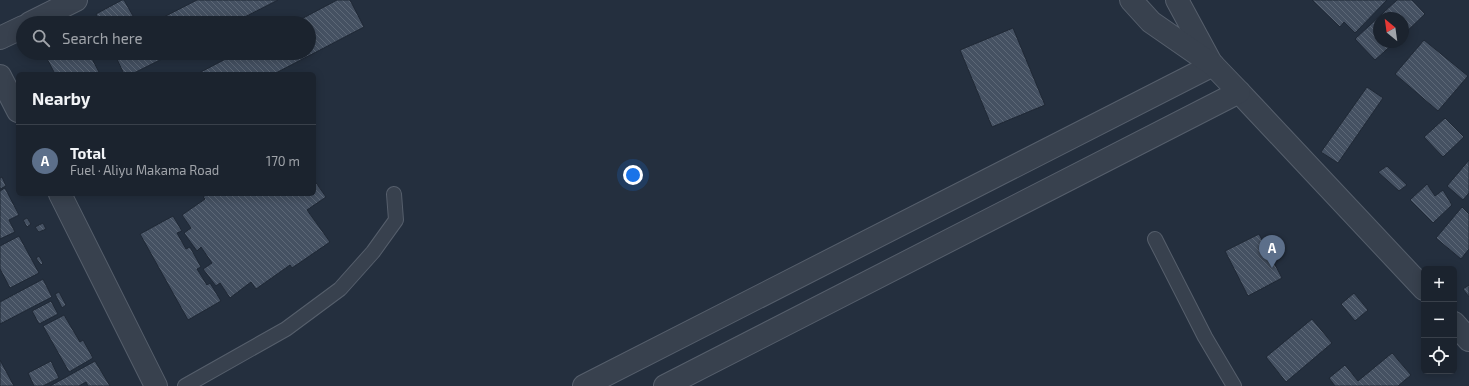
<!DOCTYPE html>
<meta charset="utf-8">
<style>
:root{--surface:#1b232e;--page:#242b36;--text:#f1f3f6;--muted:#a0a4aa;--line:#39404a;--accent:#8ab4f8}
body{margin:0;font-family:"Exo 2",sans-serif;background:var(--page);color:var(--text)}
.controls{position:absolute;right:12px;bottom:12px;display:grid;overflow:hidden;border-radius:6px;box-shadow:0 2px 10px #0003}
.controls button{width:36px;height:36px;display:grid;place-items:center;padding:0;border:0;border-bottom:1px solid var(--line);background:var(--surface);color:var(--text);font:20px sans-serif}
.compass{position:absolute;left:1373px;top:12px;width:36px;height:36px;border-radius:50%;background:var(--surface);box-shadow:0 2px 10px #0003;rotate:331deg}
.you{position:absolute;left:633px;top:175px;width:14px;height:14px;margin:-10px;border:3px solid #fff;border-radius:50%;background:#1a73e8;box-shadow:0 0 0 6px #1a73e833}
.badge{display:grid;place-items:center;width:26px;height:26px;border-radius:50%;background:var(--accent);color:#fff;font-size:13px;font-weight:700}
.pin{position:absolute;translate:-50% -33px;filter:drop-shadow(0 1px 2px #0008)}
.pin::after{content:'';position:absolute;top:21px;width:14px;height:12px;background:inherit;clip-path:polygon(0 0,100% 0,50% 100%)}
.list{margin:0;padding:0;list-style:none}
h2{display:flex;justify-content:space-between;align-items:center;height:52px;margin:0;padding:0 16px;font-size:17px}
h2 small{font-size:13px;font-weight:400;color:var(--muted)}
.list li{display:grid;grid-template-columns:26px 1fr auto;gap:12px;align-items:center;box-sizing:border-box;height:72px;padding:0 16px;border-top:1px solid var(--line)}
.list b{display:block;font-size:15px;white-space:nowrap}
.list p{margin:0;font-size:13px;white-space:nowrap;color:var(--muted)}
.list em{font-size:13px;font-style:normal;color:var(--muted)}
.icon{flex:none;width:22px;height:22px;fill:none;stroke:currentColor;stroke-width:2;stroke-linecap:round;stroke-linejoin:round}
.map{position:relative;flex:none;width:1469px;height:386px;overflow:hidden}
.search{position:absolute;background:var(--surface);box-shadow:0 2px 10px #0003;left:16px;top:16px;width:300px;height:44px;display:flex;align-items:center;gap:10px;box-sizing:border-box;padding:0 14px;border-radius:22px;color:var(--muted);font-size:15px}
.panel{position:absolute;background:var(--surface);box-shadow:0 2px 10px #0003;left:16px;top:72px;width:300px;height:124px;border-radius:6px}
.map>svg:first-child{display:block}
.building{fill:url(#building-back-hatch);stroke:#1f2835}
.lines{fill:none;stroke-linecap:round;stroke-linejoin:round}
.service-casing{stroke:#565f6c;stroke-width:16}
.minor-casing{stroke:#565f6c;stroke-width:24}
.tertiary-casing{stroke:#565f6c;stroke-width:24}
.service{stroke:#38414e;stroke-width:14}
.minor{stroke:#38414e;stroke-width:22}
.tertiary{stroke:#38414e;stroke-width:22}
</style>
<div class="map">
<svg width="1469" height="386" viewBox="0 0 1469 386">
<defs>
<pattern id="building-back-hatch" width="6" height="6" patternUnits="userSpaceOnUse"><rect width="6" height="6" fill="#455162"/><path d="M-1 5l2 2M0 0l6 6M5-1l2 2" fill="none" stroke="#5d6877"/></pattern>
</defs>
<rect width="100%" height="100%" fill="#242f3e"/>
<g class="building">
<polygon points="122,0 124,0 137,23 101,23 96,14"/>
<polygon points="197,0 278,0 233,23 152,23"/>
<polygon points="337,0 350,0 364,27 274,74 197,74 237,53 309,53 309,23 294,23"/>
<polygon points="1312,0 1387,0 1355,33 1344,22 1340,27"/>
<polygon points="1397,0 1412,0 1425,14 1403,35 1403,18 1379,18 1379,42 1395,42 1375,60 1355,39"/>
<polygon points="1013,28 1045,105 992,127 960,50"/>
<polygon points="1424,40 1468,76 1438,111 1395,74"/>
<polygon points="44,53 89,53 100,74 55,74"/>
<polygon points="114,53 174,53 132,74 124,74"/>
<polygon points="1367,87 1383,98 1338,163 1321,152"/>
<polygon points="1445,118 1464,137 1443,157 1424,137"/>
<polygon points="1469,160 1469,193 1463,200 1447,186"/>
<polygon points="1387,166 1407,185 1399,191 1378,172"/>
<polygon points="2,177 6,186 0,189 0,178"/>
<polygon points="314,180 326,197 307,210 330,242 292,268 290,265 256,289 251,282 230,298 220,283 216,286 203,269 212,263 201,247 197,251 184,233 191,228 182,215 205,199 203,197 207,194 314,194"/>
<polygon points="1427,184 1435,196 1443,190 1452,205 1433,223 1410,200"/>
<polygon points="5,188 19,215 9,220 15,232 0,239 0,191"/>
<polygon points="1462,207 1469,214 1469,249 1461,259 1436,238"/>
<polygon points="173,216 182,231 177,233 186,249 190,247 201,267 197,269 207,285 210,283 221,301 188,320 140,234"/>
<polygon points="27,218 31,224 27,227 23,220"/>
<polygon points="43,223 46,229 39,232 35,227"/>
<polygon points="1259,234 1282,278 1248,296 1225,251"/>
<polygon points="19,236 39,273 10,288 0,269 0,246"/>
<polygon points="39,256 43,263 41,265 36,258"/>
<polygon points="43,279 52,297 0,324 0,302"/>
<polygon points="1469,285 1469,297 1463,289"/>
<polygon points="59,292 66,305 62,308 55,294"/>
<polygon points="1354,293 1368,310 1355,321 1341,304"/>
<polygon points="51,301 58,314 39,324 32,311"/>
<polygon points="64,315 80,342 83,340 93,358 69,372 43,326"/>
<polygon points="1312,319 1332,343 1286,382 1266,357"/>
<polygon points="1392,353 1411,375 1398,386 1335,386 1329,378 1345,365 1358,381"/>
<polygon points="0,360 14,386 0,386"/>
<polygon points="51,361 59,378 43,386 34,386 28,373"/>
<polygon points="95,361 110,386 88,386 86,382 79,386 50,386"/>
</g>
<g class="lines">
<g class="service-casing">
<g id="service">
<polyline points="1155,239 1205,337 1234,386"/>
<polyline points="185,386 286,329 340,289 373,252 396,220 394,194"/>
</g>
</g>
<g class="minor-casing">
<g id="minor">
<polyline points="30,23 76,0"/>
<polyline points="0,38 23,27"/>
<polyline points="0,76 18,111"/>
<polyline points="1239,92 1424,289"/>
<polyline points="60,194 156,386"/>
<polyline points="1454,323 1469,340"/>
</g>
</g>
<g class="tertiary-casing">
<g id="tertiary">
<polyline points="1177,0 1210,61"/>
<polyline points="584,386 1213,65"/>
<polyline points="665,386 1239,92 1213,65 1151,22 1131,0"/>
</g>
</g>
<use href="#service" class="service"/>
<use href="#minor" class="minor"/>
<use href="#tertiary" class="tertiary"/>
</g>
</svg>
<div class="controls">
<button>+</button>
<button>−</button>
<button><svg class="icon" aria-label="locate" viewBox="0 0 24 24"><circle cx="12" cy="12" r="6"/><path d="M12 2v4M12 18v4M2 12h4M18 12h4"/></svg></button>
</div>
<svg class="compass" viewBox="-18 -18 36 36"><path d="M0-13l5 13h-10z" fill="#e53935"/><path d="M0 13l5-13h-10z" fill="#a0a4aa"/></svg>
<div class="you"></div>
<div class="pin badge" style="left:1272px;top:268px;background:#5c6f8a">A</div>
<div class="search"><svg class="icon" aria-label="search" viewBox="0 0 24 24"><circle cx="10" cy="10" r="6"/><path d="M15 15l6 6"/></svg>Search here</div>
<section class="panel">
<h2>Nearby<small></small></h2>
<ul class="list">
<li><span class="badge" style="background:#5c6f8a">A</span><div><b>Total</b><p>Fuel · Aliyu Makama Road</p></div><em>170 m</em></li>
</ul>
</section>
</div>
